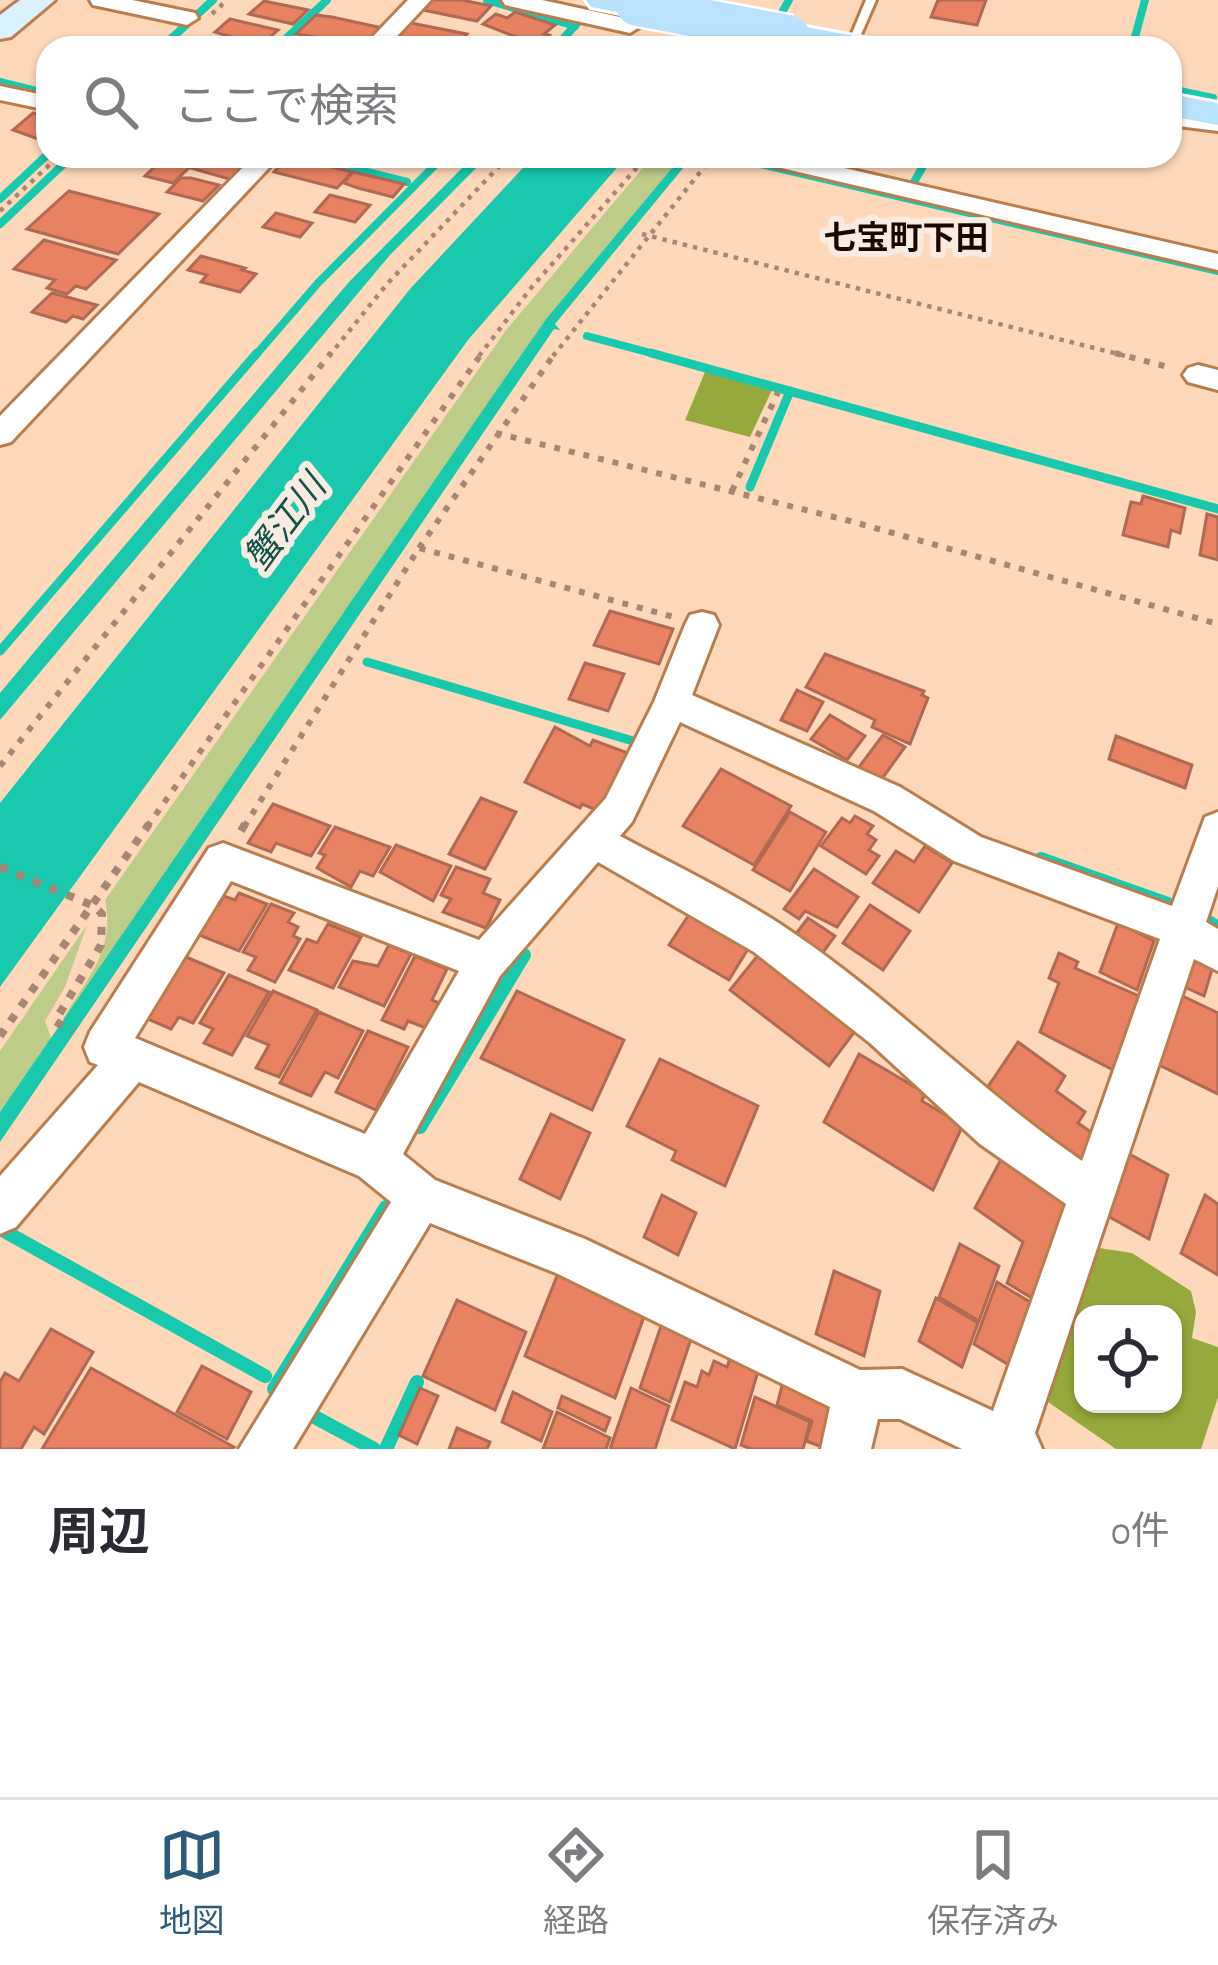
<!DOCTYPE html>
<html lang="ja">
<meta charset="utf-8">
<style>
:root{--surface:#fff;--page:#f2f2f3;--text:#2b2b33;--muted:#7c7c81;--line:#e1e1e2;--accent:#2b5c7a}
body{margin:0;font-family:"Alegreya Sans","Noto Sans JP",sans-serif;background:var(--page);color:var(--text)}
.controls{position:absolute;right:36px;bottom:36px;display:grid;overflow:hidden;border-radius:24px;box-shadow:0 3px 9px #0004}
.controls button{width:108px;height:108px;display:grid;place-items:center;padding:0;border:0;border-bottom:3px solid var(--line);background:var(--surface);color:var(--text);font:60px sans-serif}
.list{margin:0;padding:0;list-style:none}
h2{display:flex;justify-content:space-between;align-items:center;height:156px;margin:0;padding:0 48px;font-size:51px}
h2 small{font-size:39px;font-weight:400;color:var(--muted)}
.icon{flex:none;width:66px;height:66px;fill:none;stroke:currentColor;stroke-width:2;stroke-linecap:round;stroke-linejoin:round}
.map{position:relative;flex:none;width:1218px;height:1449px;overflow:hidden}
.search{position:absolute;background:var(--surface);box-shadow:0 3px 9px #0004;left:36px;right:36px;top:36px;height:132px;display:flex;align-items:center;gap:30px;box-sizing:border-box;padding:0 42px;border-radius:36px;color:var(--muted);font-size:45px}
.sheet{height:348px;background:var(--surface)}
nav{display:flex;justify-content:space-around;align-items:center;box-sizing:border-box;height:168px;border-top:3px solid var(--line);background:var(--surface);font-size:33px;color:var(--muted)}
nav a{display:grid;justify-items:center;gap:6px}
nav .on{color:var(--accent)}
.map>svg:first-child{display:block}
.green{fill:#bdcc88}
.forest{fill:#96a93c;fill-rule:evenodd}
.water{fill:#18c9ae}
.lines{fill:none;stroke-linecap:round;stroke-linejoin:round}
.stream-far2{stroke:#18c9ae;stroke-width:8}
.stream-far1{stroke:#18c9ae;stroke-width:9}
.stream{stroke:#18c9ae;stroke-width:14}
.building{fill:#e98262;stroke:#b06952;stroke-width:3}
.lane-casing{stroke:#ba7e4e;stroke-width:6}
.street-casing{stroke:#ba7e4e;stroke-width:6}
.secondary-casing{stroke:#ba7e4e;stroke-width:6}
.primary-casing{stroke:#fff;stroke-width:6}
.path-far2{stroke:#a78773;stroke-width:4.5;stroke-dasharray:4.5 6;stroke-linecap:butt}
.path-far1{stroke:#a78773;stroke-width:6;stroke-dasharray:6 9;stroke-linecap:butt}
.path{stroke:#a78773;stroke-width:8;stroke-dasharray:8 10;stroke-linecap:butt}
.lane{fill:#fff;fill-rule:evenodd}
.street{fill:#fff;fill-rule:evenodd}
.secondary{fill:#dcf1fe;fill-rule:evenodd}
.primary{fill:#b9e2fd;fill-rule:evenodd}
.primary-bridge-casing{stroke:#fff;stroke-width:44;stroke-linecap:butt}
.primary-bridge{stroke:#b9e2fd;stroke-width:39}
.labels{text-anchor:middle;dominant-baseline:central;stroke-width:12;stroke-linejoin:round;paint-order:stroke}
.far-quarter-label{font-size:33px;font-weight:bold;fill:#1b0600;stroke:#f8ebe1}
.water-label{font-size:36px;font-style:italic;fill:#125348;stroke:#f8ebe1}
</style>
<div class="map">
<svg width="1218" height="1449" viewBox="0 0 1218 1449">
<rect width="100%" height="100%" fill="#ffd8ba"/>
<g class="green">
<path d="M653,156H682L547,319L67,1020L63,1019C88,976 115,951 105,900L507,329Z"/>
<polygon points="87,925 65,987 45,1021 52,1041 0,1112 0,1051"/>
</g>
<g class="forest">
<polygon points="705,372 772,390 750,437 685,420"/>
<path d="M1086,1246L1132,1253L1191,1291L1196,1312L1192,1338L1218,1347V1397L1201,1449H1116L1035,1393ZM1083,1314H1173V1404H1083Z"/>
</g>
<g class="water">
<polygon points="474,156 488,156 390,255 0,720 0,693 45,639 349,282"/>
<polygon points="534,156 627,156 468,340 0,987 0,803 410,289"/>
<polygon points="682,156 693,156 555,324 560,330 554,329 0,1142 0,1112 496,391 547,318"/>
</g>
<g class="lines">
<g class="stream-far2">
<polyline points="487,0 575,26"/>
<polyline points="780,16 789,0"/>
<polyline points="161,48 213,0"/>
<polyline points="276,48 327,0"/>
<polyline points="555,48 578,22"/>
<polyline points="1132,48 1145,0"/>
<polyline points="0,82 48,94"/>
<polyline points="1170,89 1213,98"/>
<polyline points="302,156 407,182"/>
<polyline points="730,157 1218,271"/>
<polyline points="914,182 929,156"/>
<polyline points="0,199 48,154"/>
<polyline points="0,224 72,156"/>
<polyline points="587,336 662,356"/>
<polyline points="255,356 318,283 444,156"/>
</g>
<g class="stream-far1">
<polyline points="651,353 1218,509"/>
<polyline points="750,487 790,391"/>
<polyline points="0,651 257,353"/>
<polyline points="367,662 633,741"/>
</g>
<g class="stream">
<polyline points="1041,859 1168,904"/>
<polyline points="1205,920 1218,928"/>
<polyline points="420,1127 524,955"/>
<polyline points="4,1231 265,1376"/>
<polyline points="274,1389 386,1207"/>
<polyline points="311,1415 374,1449"/>
<polyline points="386,1449 417,1382"/>
</g>
</g>
<g class="building">
<polygon points="432,0 462,0 491,6 477,21 423,10"/>
<polygon points="938,0 986,0 977,25 931,17"/>
<polygon points="264,1 308,10 293,24 249,14"/>
<polygon points="515,12 555,25 544,34 549,35 540,42 546,44 514,48 524,40 483,24 496,14 507,18"/>
<polygon points="316,15 332,17 382,28 365,45 296,34"/>
<polygon points="230,19 278,30 260,46 215,32"/>
<polygon points="411,23 467,34 454,48 396,38"/>
<polygon points="33,113 48,116 48,136 41,140 13,130"/>
<polygon points="166,156 187,156 183,160 194,163 173,183 145,176"/>
<polygon points="204,156 226,156 249,164 233,180 191,168"/>
<polygon points="289,156 352,172 337,188 274,172"/>
<polygon points="353,172 404,184 393,197 358,188 344,183"/>
<polygon points="181,178 191,178 219,185 203,201 167,192"/>
<polygon points="69,191 159,214 118,254 27,229"/>
<polygon points="330,195 370,205 355,222 315,212"/>
<polygon points="276,213 312,223 300,237 263,227"/>
<polygon points="44,240 116,260 86,289 76,286 67,294 47,288 55,280 14,269"/>
<polygon points="201,256 245,268 242,270 256,274 240,292 201,282 207,275 188,270"/>
<polygon points="52,293 97,305 83,319 73,316 66,322 32,312"/>
<polygon points="1143,496 1185,508 1180,533 1171,530 1168,547 1123,535 1131,502 1141,504"/>
<polygon points="1207,514 1218,517 1218,560 1200,555"/>
<polygon points="610,611 673,629 659,664 594,645"/>
<polygon points="825,654 924,691 922,695 928,698 910,744 872,727 875,720 806,687"/>
<polygon points="585,663 624,674 608,711 569,699"/>
<polygon points="797,690 823,702 807,731 781,720"/>
<polygon points="830,715 865,736 847,760 811,739"/>
<polygon points="555,727 590,746 593,740 628,753 599,811 582,804 580,808 525,782"/>
<polygon points="883,735 905,747 881,780 859,767"/>
<polygon points="1116,736 1192,765 1185,788 1109,759"/>
<polygon points="721,769 791,806 754,865 683,826"/>
<polygon points="481,798 516,812 485,869 449,854"/>
<polygon points="273,804 330,826 311,856 276,843 271,852 248,843"/>
<polygon points="790,812 826,832 790,891 753,870"/>
<polygon points="855,816 873,826 867,834 876,840 869,850 879,856 866,874 821,846 842,818 850,823"/>
<polygon points="335,827 390,847 373,876 360,871 351,887 317,868 325,855 319,853"/>
<polygon points="396,845 451,866 433,901 380,872"/>
<polygon points="925,846 952,863 919,912 873,883 896,851 914,862"/>
<polygon points="456,867 490,879 483,893 500,900 486,928 443,912 451,899 441,895"/>
<polygon points="814,869 858,897 837,927 805,911 799,919 784,909"/>
<polygon points="239,893 267,904 239,951 194,933 213,903 219,905 224,896 235,900"/>
<polygon points="271,904 294,913 288,922 298,927 293,936 300,939 275,982 248,970 256,957 243,952"/>
<polygon points="870,905 910,931 883,970 843,943"/>
<polygon points="692,910 751,944 729,980 669,945"/>
<polygon points="808,918 835,936 819,958 792,939"/>
<polygon points="1118,923 1154,941 1137,990 1100,972"/>
<polygon points="328,924 361,937 333,988 289,970 307,939 317,943"/>
<polygon points="389,945 411,954 384,1006 339,987 353,961 378,966"/>
<polygon points="763,949 861,1023 829,1066 730,990"/>
<polygon points="1059,953 1078,962 1075,968 1146,999 1123,1075 1040,1032 1059,983 1049,978"/>
<polygon points="1186,953 1213,966 1204,996 1176,983"/>
<polygon points="415,956 447,969 432,1000 439,1003 426,1028 408,1021 404,1029 382,1020"/>
<polygon points="186,957 224,973 193,1023 179,1017 171,1029 148,1019"/>
<polygon points="229,975 269,992 232,1055 204,1043 213,1029 200,1023"/>
<polygon points="273,991 317,1010 279,1077 256,1068 269,1045 247,1036"/>
<polygon points="517,991 624,1040 592,1110 481,1058"/>
<polygon points="1172,991 1218,1013 1218,1094 1149,1060"/>
<polygon points="319,1012 363,1031 338,1078 325,1072 311,1096 280,1083"/>
<polygon points="368,1031 408,1047 376,1110 336,1092"/>
<polygon points="1018,1042 1065,1076 1056,1091 1085,1112 1078,1123 1098,1137 1079,1169 981,1097"/>
<polygon points="859,1054 925,1093 922,1101 963,1125 933,1190 824,1122"/>
<polygon points="660,1059 758,1106 725,1186 672,1160 676,1151 627,1126"/>
<polygon points="551,1114 590,1133 560,1199 520,1179"/>
<polygon points="1120,1149 1168,1175 1149,1239 1099,1211"/>
<polygon points="1006,1150 1075,1196 1037,1301 1007,1283 1023,1242 975,1208"/>
<polygon points="662,1195 696,1213 678,1255 644,1237"/>
<polygon points="1205,1195 1218,1204 1218,1275 1181,1253"/>
<polygon points="960,1244 999,1266 979,1321 939,1297"/>
<polygon points="559,1271 646,1311 615,1398 525,1356"/>
<polygon points="834,1271 880,1291 864,1356 816,1334"/>
<polygon points="997,1282 1035,1305 1014,1368 974,1344"/>
<polygon points="936,1298 978,1323 962,1367 919,1341"/>
<polygon points="457,1300 526,1332 495,1410 423,1376"/>
<polygon points="662,1323 692,1336 670,1402 640,1388"/>
<polygon points="51,1329 93,1352 44,1434 34,1427 21,1449 0,1449 0,1382 5,1373 19,1381"/>
<polygon points="731,1355 759,1368 735,1449 672,1420 685,1382 697,1387 702,1371 709,1375 714,1361 727,1367"/>
<polygon points="202,1366 251,1392 227,1439 177,1412"/>
<polygon points="91,1368 234,1447 232,1449 42,1449"/>
<polygon points="784,1378 819,1394 817,1402 838,1411 828,1449 806,1441 812,1421 777,1405"/>
<polygon points="420,1388 438,1396 417,1444 399,1435"/>
<polygon points="631,1388 669,1406 655,1449 610,1449"/>
<polygon points="513,1392 552,1412 541,1441 502,1422"/>
<polygon points="562,1396 610,1418 605,1431 558,1408"/>
<polygon points="755,1397 810,1422 803,1449 751,1449 741,1445"/>
<polygon points="557,1412 610,1438 606,1449 543,1449"/>
<polygon points="457,1428 490,1442 487,1449 449,1449"/>
</g>
<g class="lines">
<g class="lane-casing">
<polygon id="lane" points="866,0 876,0 856,46 846,48"/>
</g>
<g class="street-casing">
<g id="street">
<polygon points="90,0 132,0 195,13 198,18 187,25 93,5"/>
<polygon points="408,0 431,0 386,48 362,48"/>
<polygon points="502,0 542,0 638,21 641,26 630,33 505,5"/>
<polygon points="0,86 48,96 48,110 0,100"/>
<polygon points="1170,111 1218,117 1218,131 1170,125"/>
<polygon points="254,156 280,156 11,442 0,445 0,416"/>
<polygon points="748,156 792,156 1218,254 1218,270 760,163"/>
<polygon points="1198,365 1218,370 1218,390 1188,382 1183,375 1188,368"/>
<path d="M702,612L714,615L719,625L692,695L900,787L981,837L1172,906L1205,817L1218,812V886L1206,922L1218,929V971L1194,959L1035,1433L1042,1449H962L900,1419H878L871,1449H821L830,1407L556,1273L430,1223L293,1449H239L391,1202L359,1176L139,1082L16,1227L0,1234V1176L98,1065L90,1062L84,1047L90,1032L209,848L223,843L479,940L606,798L654,702L685,625L690,615ZM680,722L874,811L954,861L1160,939L1082,1161C977,1089 889,996 783,926C731,892 674,865 620,836L632,822ZM598,862L754,952L870,1043L980,1144L1066,1204L993,1411L902,1369L860,1370L585,1239L435,1180L403,1154L500,976ZM231,881L459,971L365,1134L135,1038Z"/>
</g>
</g>
<g class="secondary-casing">
<polygon id="secondary" points="20,0 55,0 11,37 0,39 0,15"/>
</g>
<g class="primary-casing">
<g id="primary">
<polygon points="586,0 649,0 653,6 648,13 636,16 591,7"/>
<polygon points="790,24 875,40 880,48 803,48 778,42 772,35 778,28"/>
<polygon points="1170,94 1218,103 1218,125 1170,116"/>
</g>
</g>
<g class="path-far2">
<polyline points="212,14 227,0"/>
<polyline points="897,44 922,48"/>
<polyline points="0,211 59,156"/>
<polyline points="642,234 1126,356"/>
<polyline points="329,356 387,284 509,156"/>
<polyline points="479,356 531,288 647,156"/>
<polyline points="553,356 713,156"/>
</g>
<g class="path-far1">
<polyline points="1115,353 1168,367"/>
<polyline points="496,433 850,521 1218,624"/>
<polyline points="732,491 778,392"/>
<polyline points="419,548 555,353"/>
<polyline points="0,766 331,353"/>
<polyline points="147,827 482,353"/>
<polyline points="244,827 419,548 674,617"/>
</g>
<g class="path">
<polyline points="241,831 245,824"/>
<polyline points="0,867 94,906 102,914 101,945 55,1021 72,1032"/>
<polyline points="0,1036 149,824"/>
</g>
<use href="#lane" class="lane"/>
<use href="#street" class="street"/>
<use href="#secondary" class="secondary"/>
<use href="#primary" class="primary"/>
<g class="primary-bridge-casing">
<polyline id="primary-bridge" points="636,6 790,35"/>
</g>
<use href="#primary-bridge" class="primary-bridge"/>
</g>
<g class="labels">
<g class="far-quarter-label">
<text x="906" y="239">七宝町下田</text>
</g>
<g class="water-label">
<text transform="translate(286 523) rotate(-53)">蟹江川</text>
</g>
</g>
</svg>
<div class="controls">
<button><svg class="icon" aria-label="locate" viewBox="0 0 24 24"><circle cx="12" cy="12" r="6"/><path d="M12 2v4M12 18v4M2 12h4M18 12h4"/></svg></button>
</div>
<div class="search"><svg class="icon" aria-label="search" viewBox="0 0 24 24"><circle cx="10" cy="10" r="6"/><path d="M15 15l6 6"/></svg>ここで検索</div>
</div>
<section class="sheet">
<h2>周辺<small>0件</small></h2>
<ul class="list">
</ul>
</section>
<nav>
<a class="on"><svg class="icon" aria-label="map" viewBox="0 0 24 24"><path d="M3 6l6-2 6 2 6-2v14l-6 2-6-2-6 2zM9 4v14M15 6v14"/></svg>地図</a>
<a><svg class="icon" aria-label="directions" viewBox="0 0 24 24"><path d="M12 3l9 9-9 9-9-9zM9 14v-3h6M13 9l2 2-2 2"/></svg>経路</a>
<a><svg class="icon" aria-label="saved" viewBox="0 0 24 24"><path d="M7 4h10v16l-5-4-5 4z"/></svg>保存済み</a>
</nav>
